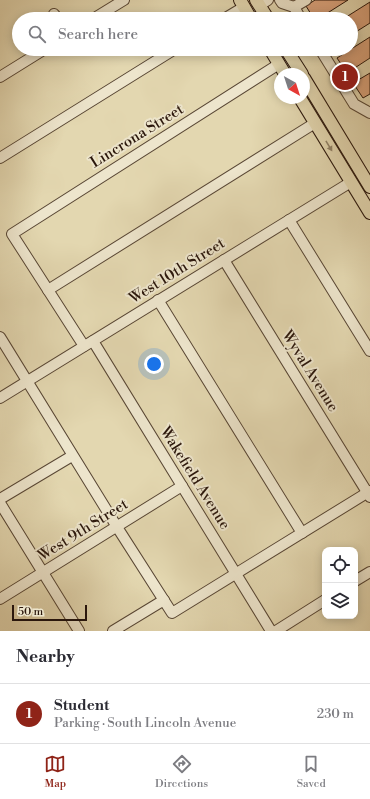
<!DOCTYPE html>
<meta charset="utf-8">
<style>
:root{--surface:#fff;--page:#f7f7f7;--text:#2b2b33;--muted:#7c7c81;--line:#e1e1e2;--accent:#8f2418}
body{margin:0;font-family:"Libre Bodoni",serif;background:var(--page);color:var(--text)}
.controls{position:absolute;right:12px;bottom:12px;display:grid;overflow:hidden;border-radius:8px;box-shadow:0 2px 10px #0003}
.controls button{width:36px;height:36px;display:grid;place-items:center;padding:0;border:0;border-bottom:1px solid var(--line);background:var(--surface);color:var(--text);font:20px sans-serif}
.compass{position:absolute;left:274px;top:68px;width:36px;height:36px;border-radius:50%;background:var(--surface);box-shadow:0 2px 10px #0003;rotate:141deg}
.scale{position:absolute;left:12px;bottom:10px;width:75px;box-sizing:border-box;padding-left:4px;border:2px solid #2b170c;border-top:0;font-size:11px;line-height:14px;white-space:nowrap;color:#2b170c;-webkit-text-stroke:3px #ede5cc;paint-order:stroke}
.you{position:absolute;left:154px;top:364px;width:14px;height:14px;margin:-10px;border:3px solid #fff;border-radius:50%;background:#1a73e8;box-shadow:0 0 0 6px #1a73e833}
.badge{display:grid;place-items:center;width:26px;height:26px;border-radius:50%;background:var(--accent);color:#fff;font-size:13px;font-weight:700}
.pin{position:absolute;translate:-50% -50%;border:2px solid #fff;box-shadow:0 1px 4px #0006}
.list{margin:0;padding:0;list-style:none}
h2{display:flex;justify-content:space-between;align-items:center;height:52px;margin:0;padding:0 16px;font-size:17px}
h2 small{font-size:13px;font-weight:400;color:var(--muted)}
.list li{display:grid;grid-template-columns:26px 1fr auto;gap:12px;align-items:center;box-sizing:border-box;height:60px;padding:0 16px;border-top:1px solid var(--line)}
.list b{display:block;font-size:15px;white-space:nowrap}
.list p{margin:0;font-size:13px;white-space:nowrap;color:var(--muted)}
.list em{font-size:13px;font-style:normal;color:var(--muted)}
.icon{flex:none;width:22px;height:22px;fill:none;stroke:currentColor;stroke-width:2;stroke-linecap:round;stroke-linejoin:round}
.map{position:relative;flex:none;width:370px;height:631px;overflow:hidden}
.search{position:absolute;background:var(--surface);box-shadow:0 2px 10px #0003;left:12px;right:12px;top:12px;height:44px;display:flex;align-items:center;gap:10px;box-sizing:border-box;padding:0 14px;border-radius:22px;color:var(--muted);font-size:15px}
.sheet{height:112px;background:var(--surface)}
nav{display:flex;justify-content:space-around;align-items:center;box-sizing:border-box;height:56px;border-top:1px solid var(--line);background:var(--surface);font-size:11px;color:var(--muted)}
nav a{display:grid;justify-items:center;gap:2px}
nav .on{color:var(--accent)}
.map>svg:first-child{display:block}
.building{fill:#daa37c;stroke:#2b170c}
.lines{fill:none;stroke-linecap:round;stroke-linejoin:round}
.minor-casing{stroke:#594735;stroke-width:12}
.major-casing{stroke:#2b170c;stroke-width:14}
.minor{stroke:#ede5cc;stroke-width:10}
.major{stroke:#e3d7b0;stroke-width:12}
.oneway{fill:#908166}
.labels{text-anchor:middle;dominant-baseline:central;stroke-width:4;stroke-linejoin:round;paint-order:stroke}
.street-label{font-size:15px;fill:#2b170c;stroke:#ede5cc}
</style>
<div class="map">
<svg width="370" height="631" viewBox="0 0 370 631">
<rect width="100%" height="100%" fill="#e3d7b0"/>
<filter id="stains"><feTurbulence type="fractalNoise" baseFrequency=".005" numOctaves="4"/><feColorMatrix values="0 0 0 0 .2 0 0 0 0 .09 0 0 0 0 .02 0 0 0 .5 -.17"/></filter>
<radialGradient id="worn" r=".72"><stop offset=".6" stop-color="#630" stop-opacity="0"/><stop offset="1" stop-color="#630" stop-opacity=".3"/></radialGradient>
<g class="building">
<polygon points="315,0 348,0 318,19 314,19 306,6"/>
<polygon points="370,2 370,23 351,35 351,19 343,19"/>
<polygon points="370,37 370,58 347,73 337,58"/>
<polygon points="370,73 370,94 363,98 353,83"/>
</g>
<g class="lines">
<g class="minor-casing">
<g id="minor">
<polyline points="280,0 282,3 294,7 301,19"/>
<polyline points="260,5 268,0"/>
<polyline points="294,7 306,0"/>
<polyline points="54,14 58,19"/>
<polyline points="93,19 124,0"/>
<polyline points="224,19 244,7"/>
<polyline points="320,49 354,104 370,113"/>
<polyline points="0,77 45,49"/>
<polyline points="0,158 175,49"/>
<polyline points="289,220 370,351"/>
<polyline points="224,260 370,497"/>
<polyline points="48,290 315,123"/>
<polyline points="158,300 302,533"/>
<polyline points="0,337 117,527 172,613 370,491"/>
<polyline points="93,341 271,631"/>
<polyline points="84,346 12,234 279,64"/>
<polyline points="0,398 351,182"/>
<polyline points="0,499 72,456"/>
<polyline points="0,503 79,631"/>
<polyline points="355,581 370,572"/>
<polyline points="0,599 182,486"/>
<polyline points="113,631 164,600"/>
<polyline points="276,631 325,600"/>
</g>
</g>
<g class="major-casing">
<g id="major">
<polyline points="240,0 251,19"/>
<polyline points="256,0 268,19"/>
<polyline points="270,49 285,74"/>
<polyline points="286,49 302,74"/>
<polyline points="304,78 370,187"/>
<polyline points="300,98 370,213"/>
</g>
</g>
<use href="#minor" class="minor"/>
<use href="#major" class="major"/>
</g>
<defs><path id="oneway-solid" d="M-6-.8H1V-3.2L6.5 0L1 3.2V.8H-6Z"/></defs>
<use class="oneway" href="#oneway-solid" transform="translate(329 146) rotate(59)"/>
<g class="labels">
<g class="street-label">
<text transform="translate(137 136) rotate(-32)">Lincrona Street</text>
<text transform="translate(177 271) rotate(-32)">West 10th Street</text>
<text transform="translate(310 371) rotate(58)">Wyval Avenue</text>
<text transform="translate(195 478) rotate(58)">Wakefield Avenue</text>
<text transform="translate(83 530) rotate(-32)">West 9th Street</text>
</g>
</g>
<rect width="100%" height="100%" filter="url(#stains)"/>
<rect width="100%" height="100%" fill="url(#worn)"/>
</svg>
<div class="controls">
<button><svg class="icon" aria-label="locate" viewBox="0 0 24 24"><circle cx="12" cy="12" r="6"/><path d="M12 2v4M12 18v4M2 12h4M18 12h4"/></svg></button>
<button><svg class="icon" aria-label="layers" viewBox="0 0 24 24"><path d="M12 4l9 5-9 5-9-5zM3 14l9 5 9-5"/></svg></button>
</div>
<svg class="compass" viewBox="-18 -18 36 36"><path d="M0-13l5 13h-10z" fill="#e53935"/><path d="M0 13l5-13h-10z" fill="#7c7c81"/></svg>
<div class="scale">50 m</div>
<div class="you"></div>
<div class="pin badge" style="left:345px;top:77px">1</div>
<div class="search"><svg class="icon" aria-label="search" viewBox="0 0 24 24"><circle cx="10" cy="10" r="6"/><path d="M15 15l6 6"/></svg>Search here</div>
</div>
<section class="sheet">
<h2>Nearby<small></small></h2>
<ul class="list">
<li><span class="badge">1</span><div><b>Student</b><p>Parking · South Lincoln Avenue</p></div><em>230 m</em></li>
</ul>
</section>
<nav>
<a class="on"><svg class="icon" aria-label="map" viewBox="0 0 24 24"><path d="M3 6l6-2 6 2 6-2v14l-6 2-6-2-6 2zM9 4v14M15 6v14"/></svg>Map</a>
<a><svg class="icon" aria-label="directions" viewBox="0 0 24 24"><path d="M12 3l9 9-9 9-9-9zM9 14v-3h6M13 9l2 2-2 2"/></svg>Directions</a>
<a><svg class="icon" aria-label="saved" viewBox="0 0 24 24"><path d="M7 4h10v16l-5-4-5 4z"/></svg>Saved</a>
</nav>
